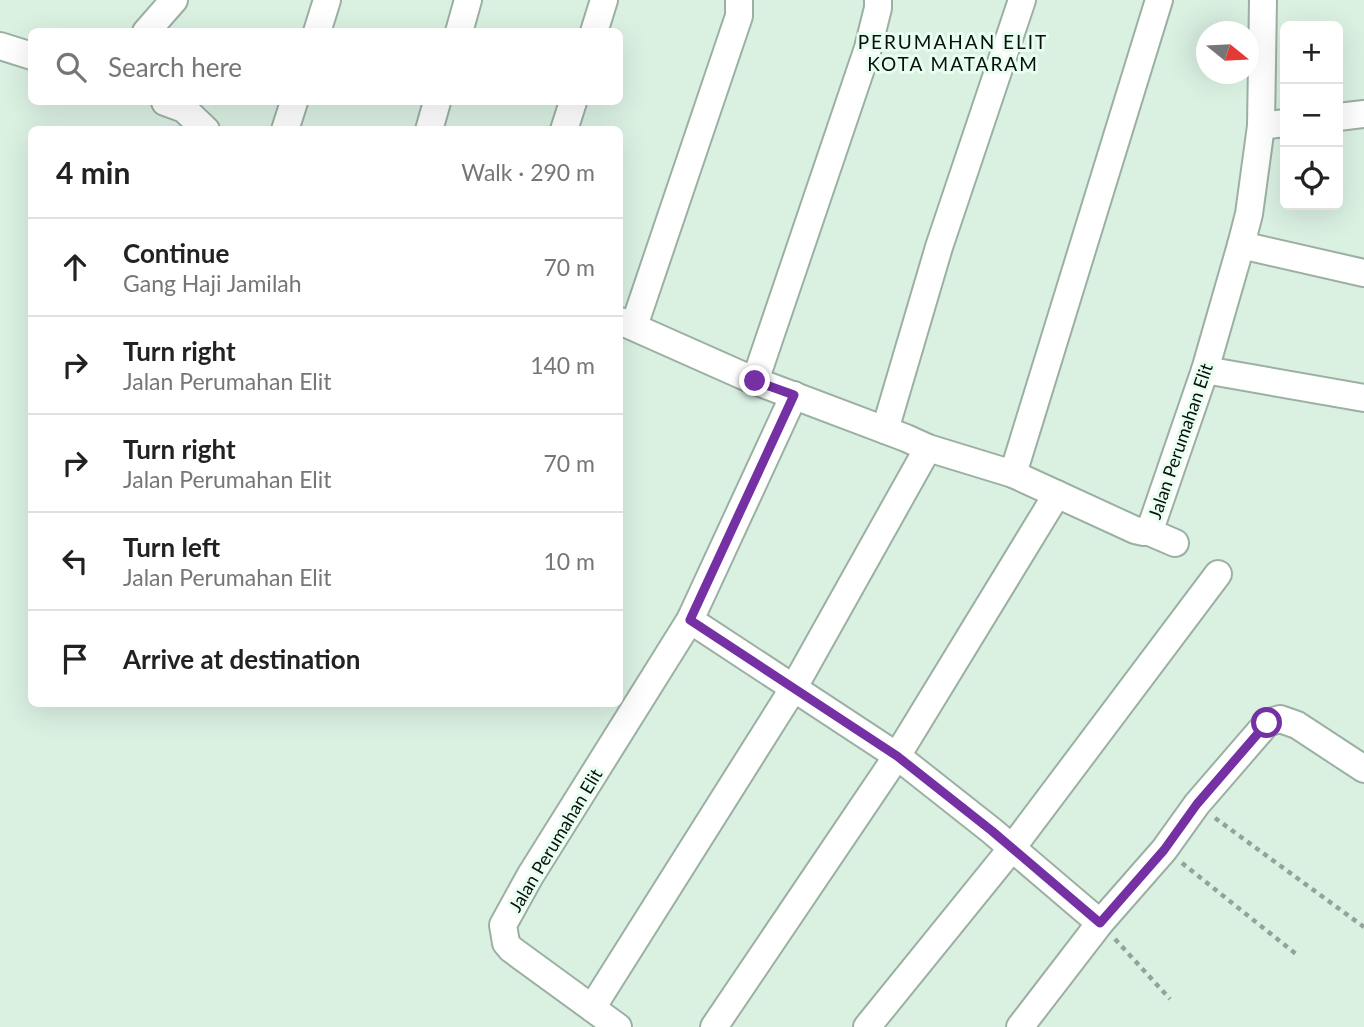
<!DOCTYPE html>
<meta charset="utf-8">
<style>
:root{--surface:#fff;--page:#f6f6f6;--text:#222;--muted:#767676;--line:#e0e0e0}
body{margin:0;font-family:Lato,sans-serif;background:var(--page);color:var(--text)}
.controls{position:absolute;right:21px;top:21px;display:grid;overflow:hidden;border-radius:10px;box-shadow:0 7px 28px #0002}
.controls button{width:63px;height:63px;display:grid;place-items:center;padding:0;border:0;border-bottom:2px solid var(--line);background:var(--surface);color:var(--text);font:35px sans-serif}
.compass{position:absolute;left:1196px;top:21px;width:63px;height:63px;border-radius:50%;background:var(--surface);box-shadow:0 7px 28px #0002;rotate:108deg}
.stop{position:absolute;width:21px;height:21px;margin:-16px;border:5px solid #7530a4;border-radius:50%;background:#fff}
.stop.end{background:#7530a4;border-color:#fff;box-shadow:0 2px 7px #0008}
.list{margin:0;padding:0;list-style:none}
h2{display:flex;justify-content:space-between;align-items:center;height:91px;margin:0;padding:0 28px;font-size:30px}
h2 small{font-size:23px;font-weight:400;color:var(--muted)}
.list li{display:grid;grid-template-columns:46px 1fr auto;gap:21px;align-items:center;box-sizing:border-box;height:98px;padding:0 28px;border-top:2px solid var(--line)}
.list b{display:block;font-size:26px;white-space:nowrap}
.list p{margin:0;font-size:23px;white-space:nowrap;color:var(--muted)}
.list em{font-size:23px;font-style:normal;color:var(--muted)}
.icon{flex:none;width:38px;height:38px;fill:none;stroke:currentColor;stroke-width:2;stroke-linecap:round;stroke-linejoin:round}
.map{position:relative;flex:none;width:1364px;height:1027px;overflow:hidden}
.search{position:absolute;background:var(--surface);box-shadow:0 7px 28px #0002;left:28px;top:28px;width:595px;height:77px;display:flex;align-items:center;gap:18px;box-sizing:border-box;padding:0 24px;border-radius:10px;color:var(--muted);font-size:26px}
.panel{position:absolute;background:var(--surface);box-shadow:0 7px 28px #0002;left:28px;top:126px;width:595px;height:581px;border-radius:10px}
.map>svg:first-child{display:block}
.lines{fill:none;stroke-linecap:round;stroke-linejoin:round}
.street-casing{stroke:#9bb0a3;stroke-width:30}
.path{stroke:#92a499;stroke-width:4.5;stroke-dasharray:5 5;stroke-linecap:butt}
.street{stroke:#fff;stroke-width:26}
.route{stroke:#7530a4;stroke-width:9}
.labels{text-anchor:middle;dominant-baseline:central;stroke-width:6;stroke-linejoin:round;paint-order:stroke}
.street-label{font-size:18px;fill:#09100c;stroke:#e7fef0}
.neighbourhood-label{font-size:19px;letter-spacing:2px;fill:#09100c;stroke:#e7fef0}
</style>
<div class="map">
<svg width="1364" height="1027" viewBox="0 0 1364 1027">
<rect width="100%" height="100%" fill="#daf1e2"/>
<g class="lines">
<g class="street-casing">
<g id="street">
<polyline points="146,32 174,0"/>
<polyline points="317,32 327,0"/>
<polyline points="459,32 468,0"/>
<polyline points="594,32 604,0"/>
<polyline points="0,46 32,56"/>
<polyline points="165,102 184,109 206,130"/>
<polyline points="1338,117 1364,114"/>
<polyline points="1261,126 1263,0"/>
<polyline points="285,130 294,102"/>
<polyline points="429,130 437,102"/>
<polyline points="564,130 573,102"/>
<polyline points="1241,245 1364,273"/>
<polyline points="620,321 755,381 906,438 928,448 1013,474 1135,530 1144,532 1151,527 1205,370 1241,245 1249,214 1261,126 1285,123"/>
<polyline points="634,326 739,16 739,0"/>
<polyline points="1205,370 1364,398"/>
<polyline points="755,381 868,48 878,8 878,0"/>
<polyline points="885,430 939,247 1022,0"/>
<polyline points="1013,474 1159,0"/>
<polyline points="1147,531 1175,543"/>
<polyline points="690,620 897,756 992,831 1100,923 1164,850 1197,804 1267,723 1280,719 1297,725 1364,769"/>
<polyline points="592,1008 793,689 928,448"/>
<polyline points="618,1027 511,949 506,943 503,925 530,876 690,620 794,395"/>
<polyline points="714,1027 897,756 1057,494"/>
<polyline points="867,1027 1012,848 1218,574"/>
<polyline points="1020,1027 1100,923"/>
</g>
</g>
<g class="path">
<polyline points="1215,818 1364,927"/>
<polyline points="1182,863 1296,954"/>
<polyline points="1115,939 1170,999"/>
</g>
<use href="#street" class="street"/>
</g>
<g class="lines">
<polyline class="route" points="755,381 794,395 690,620 897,756 992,831 1100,923 1164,850 1197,804 1267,723"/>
</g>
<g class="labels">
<g class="street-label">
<text transform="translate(1180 441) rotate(-71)">Jalan Perumahan Elit</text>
<text transform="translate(555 840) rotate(-59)">Jalan Perumahan Elit</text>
</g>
<g class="neighbourhood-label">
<text x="953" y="41">PERUMAHAN ELIT<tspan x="953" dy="22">KOTA MATARAM</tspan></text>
</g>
</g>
</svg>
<div class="controls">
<button>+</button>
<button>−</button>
<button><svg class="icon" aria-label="locate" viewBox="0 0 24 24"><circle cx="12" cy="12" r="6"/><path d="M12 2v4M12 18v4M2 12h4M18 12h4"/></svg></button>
</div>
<svg class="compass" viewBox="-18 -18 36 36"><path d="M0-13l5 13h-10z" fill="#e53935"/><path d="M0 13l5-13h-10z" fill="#767676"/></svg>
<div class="stop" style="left:1267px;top:723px"></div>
<div class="stop end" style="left:755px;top:381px"></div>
<div class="search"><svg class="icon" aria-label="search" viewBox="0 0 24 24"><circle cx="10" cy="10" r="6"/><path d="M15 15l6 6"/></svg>Search here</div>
<section class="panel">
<h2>4 min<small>Walk · 290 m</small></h2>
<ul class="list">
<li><svg class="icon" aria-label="ahead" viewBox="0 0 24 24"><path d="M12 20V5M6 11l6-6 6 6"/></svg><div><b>Continue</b><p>Gang Haji Jamilah</p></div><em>70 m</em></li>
<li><svg class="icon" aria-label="right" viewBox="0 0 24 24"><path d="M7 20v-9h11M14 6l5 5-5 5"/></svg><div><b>Turn right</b><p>Jalan Perumahan Elit</p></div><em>140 m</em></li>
<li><svg class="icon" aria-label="right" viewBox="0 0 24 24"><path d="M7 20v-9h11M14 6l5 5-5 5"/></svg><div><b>Turn right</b><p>Jalan Perumahan Elit</p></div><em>70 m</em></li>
<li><svg class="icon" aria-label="left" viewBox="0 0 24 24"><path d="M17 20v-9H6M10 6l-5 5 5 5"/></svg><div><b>Turn left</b><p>Jalan Perumahan Elit</p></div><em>10 m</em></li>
<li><svg class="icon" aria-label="arrive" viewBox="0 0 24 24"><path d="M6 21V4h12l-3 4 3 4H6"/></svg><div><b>Arrive at destination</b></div></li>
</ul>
</section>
</div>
